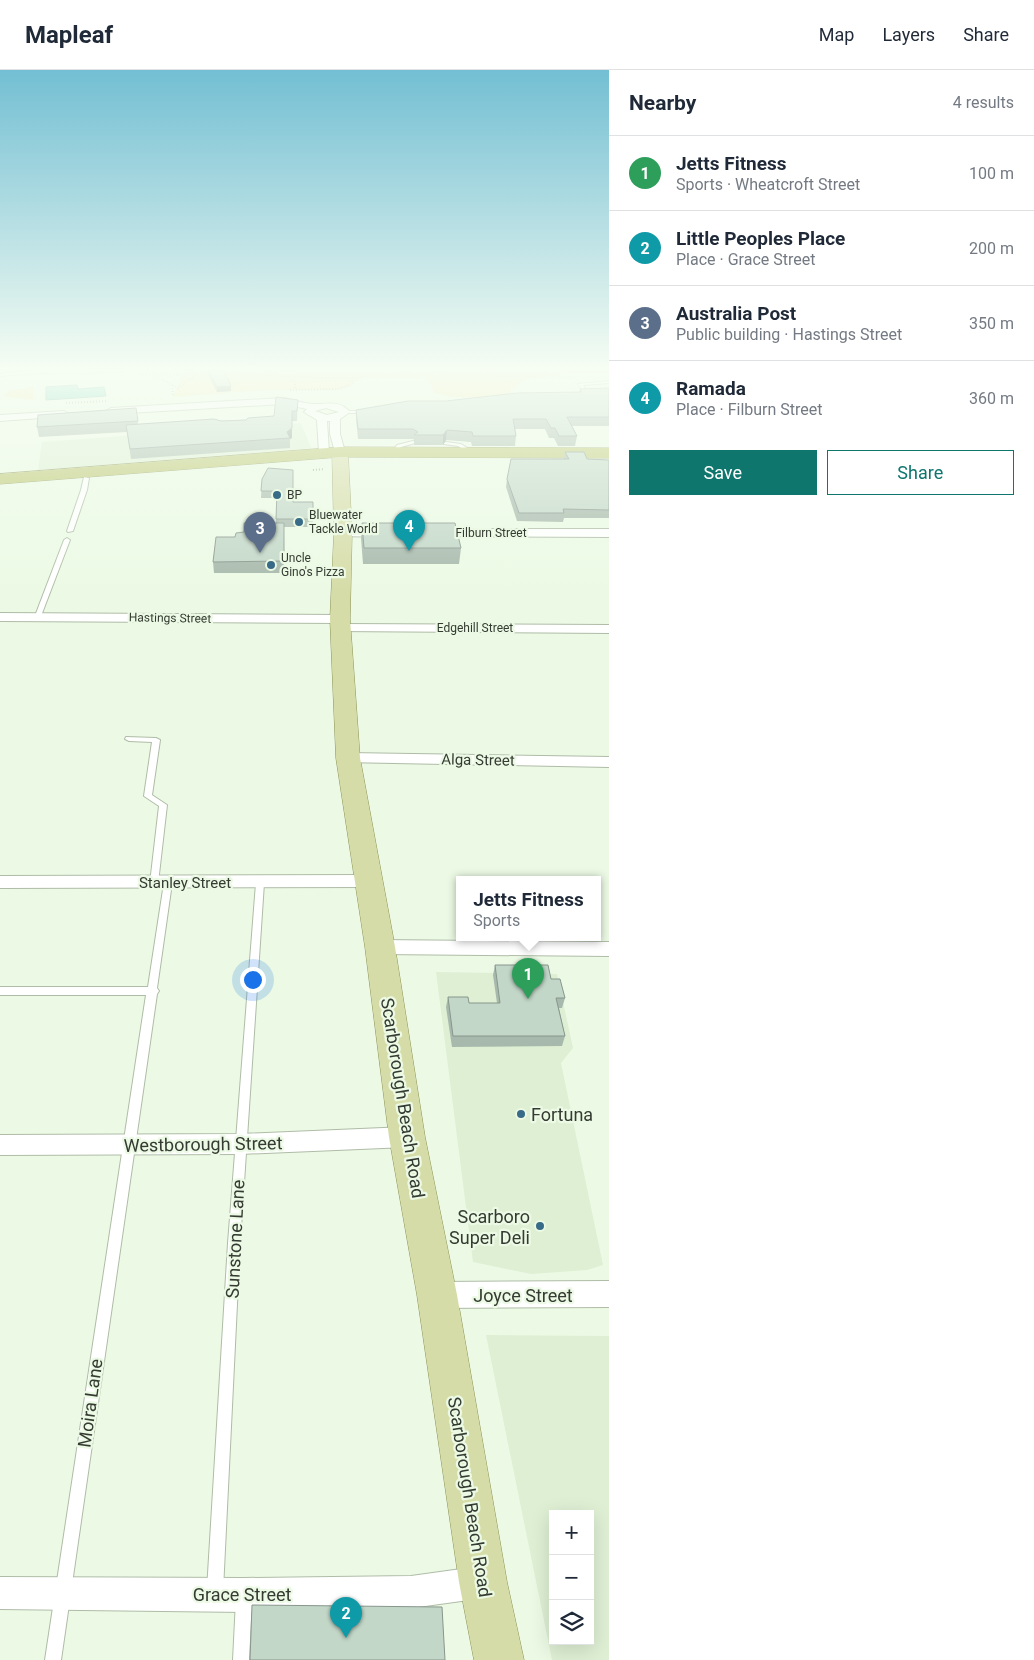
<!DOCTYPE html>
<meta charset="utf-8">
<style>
:root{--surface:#fff;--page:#f6f6f7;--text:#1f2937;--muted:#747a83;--line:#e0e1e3;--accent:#0f766e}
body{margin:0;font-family:Roboto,sans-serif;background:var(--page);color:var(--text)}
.controls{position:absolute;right:15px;bottom:15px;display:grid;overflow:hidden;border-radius:0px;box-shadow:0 5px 20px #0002}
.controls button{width:45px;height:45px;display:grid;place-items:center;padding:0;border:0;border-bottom:1px solid var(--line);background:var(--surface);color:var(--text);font:25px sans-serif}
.you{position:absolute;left:252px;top:909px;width:18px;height:18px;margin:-12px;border:4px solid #fff;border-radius:50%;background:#1a73e8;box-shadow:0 0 0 8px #1a73e833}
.badge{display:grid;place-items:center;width:32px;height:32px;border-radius:50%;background:var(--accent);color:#fff;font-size:16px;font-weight:700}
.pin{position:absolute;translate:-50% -41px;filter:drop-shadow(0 1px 2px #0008)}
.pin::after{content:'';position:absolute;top:26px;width:18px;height:15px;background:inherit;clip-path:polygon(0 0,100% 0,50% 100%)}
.popup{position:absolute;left:456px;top:806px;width:145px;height:65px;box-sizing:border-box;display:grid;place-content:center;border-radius:0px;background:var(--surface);filter:drop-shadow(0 1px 4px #0005);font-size:16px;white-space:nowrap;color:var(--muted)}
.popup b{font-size:19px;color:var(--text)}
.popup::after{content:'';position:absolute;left:50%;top:100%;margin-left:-10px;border:10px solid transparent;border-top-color:var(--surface)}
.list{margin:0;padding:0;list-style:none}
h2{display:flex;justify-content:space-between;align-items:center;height:65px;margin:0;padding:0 20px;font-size:21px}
h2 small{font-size:16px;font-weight:400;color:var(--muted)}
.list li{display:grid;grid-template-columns:32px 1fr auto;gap:15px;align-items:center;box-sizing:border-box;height:75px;padding:0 20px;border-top:1px solid var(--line)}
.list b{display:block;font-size:19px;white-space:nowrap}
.list p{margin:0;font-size:16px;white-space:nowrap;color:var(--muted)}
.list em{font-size:16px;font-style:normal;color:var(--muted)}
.actions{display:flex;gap:10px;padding:15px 20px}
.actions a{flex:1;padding:11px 0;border:1px solid var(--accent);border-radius:0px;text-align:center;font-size:18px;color:var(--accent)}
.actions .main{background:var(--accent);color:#fff}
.icon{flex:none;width:28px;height:28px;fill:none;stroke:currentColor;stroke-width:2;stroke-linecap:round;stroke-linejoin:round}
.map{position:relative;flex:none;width:609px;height:1590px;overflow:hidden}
header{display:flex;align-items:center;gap:30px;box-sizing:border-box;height:70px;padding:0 25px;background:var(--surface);border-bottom:1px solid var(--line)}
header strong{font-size:24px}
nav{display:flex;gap:28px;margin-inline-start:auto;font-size:18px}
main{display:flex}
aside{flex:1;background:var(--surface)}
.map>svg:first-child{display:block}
.built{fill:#deefd4;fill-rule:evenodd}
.green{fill:#f9e6a4}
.water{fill:#63cfb3;stroke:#55a38c}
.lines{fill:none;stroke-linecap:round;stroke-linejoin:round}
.lane-casing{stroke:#afbca7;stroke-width:2}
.street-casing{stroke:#afbca7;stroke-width:2}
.primary-casing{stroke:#8b9458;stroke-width:1}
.highway-casing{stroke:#8b9458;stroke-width:1}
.path{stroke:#a3ae9e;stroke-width:2;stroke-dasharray:1 2;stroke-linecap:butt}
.lane{fill:#fff;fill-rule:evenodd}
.street{fill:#fff;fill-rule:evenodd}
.primary{fill:#d6dca7;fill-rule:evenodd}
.highway{fill:#bac46c;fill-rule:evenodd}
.wall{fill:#a7b9ac}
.shaded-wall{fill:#88968c}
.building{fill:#c2d7c8;stroke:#88968c}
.poi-dot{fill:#376b87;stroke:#ecfae5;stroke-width:2}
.labels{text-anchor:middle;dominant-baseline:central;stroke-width:4.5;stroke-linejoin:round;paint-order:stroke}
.far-poi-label{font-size:12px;fill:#353b32;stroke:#ecfae5;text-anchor:start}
.far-street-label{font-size:12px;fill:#353b32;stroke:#ecfae5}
.street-label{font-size:15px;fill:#353b32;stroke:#ecfae5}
.near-street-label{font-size:18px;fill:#353b32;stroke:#ecfae5}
.near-poi-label{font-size:18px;fill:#353b32;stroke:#ecfae5;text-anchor:start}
</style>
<header>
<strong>Mapleaf</strong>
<nav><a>Map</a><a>Layers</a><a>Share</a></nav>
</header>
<main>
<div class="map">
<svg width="609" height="1590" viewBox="0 0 609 1590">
<rect width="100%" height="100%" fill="#ecfae5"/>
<g class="built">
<polygon points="301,353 312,380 38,400 42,372"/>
<polygon points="436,902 557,904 573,978 561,993 603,1195 587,1200 531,1204 473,1192"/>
<path d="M486,1265L609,1266V1590H552ZM553,1444H590V1571H553Z"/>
</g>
<g class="green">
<path d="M185,299H609V304L549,305L548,308C532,309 519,308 510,323C485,326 459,331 435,323L426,308H364L353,313L351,316L337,320H262L173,327Z"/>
<polygon points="33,317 33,330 4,326 9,321"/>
</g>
<polygon class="water" points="77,315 78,319 104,317 106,326 46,330 46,317"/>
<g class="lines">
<g class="lane-casing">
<g id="lane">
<polygon points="135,299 116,302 33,303 0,306 0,304 33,300"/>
<polygon points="609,311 609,313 583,315 589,325 587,326 578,314"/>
<polygon points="345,341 367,341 369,342 367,343 343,343 343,341"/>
<polygon points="413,371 415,372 415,373 401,377 396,383 392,382 397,375"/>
<polygon points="446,372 461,374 475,383 471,384 458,376 444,374 444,373"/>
<polygon points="84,407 89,408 87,420 73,461 68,462 67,461 81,420"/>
<polygon points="67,468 70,470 41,546 40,547 36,547 35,546 64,470"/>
<polygon points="126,667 156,668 160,670 152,725 167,735 158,813 154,816 150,813 159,736 144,726 152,672 129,671 125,669"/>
<polygon points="168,810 172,813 157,918 159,921 157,924 61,1590 45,1590 146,925 0,925 0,917 148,917 164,813"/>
<polygon points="260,810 264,813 240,1173 223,1520 220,1525 215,1528 210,1525 207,1520 228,1173 256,813"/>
<polygon points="244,1522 249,1525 252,1530 249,1590 233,1590 236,1530 239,1525"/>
</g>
</g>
<g class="street-casing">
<g id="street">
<path d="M284,328C293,330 303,333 312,334C327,335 339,329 350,342L340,349V364L345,382L344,384H336L335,382L330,364V351H327L329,383L324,386L319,383L317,350L304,342L307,339L284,334L111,344L106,341L111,338ZM326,338L339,342L327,345L315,341Z"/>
<polygon points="64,341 69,344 68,346 0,351 0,345"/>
<polygon points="343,459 387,459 393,463 387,467 339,466 337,463 339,460"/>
<polygon points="432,459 609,459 609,467 428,466 426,463 428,460"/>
<polygon points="0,543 340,545 347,549 340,553 0,551"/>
<polygon points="340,554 609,555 609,563 335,561 333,558"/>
<polygon points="348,683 609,687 609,697 342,692 340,688 342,684"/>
<polygon points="369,805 376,806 379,811 376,816 369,817 0,818 0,806"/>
<polygon points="380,870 609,872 609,886 380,884 373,882 370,877 373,872"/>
<polygon points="407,1057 416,1060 419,1067 416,1074 407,1077 241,1084 0,1085 0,1065 241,1064"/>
<polygon points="609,1211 609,1237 437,1238 427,1234 423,1225 427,1216 437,1212"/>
<polygon points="483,1496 495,1500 499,1512 495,1524 483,1528 411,1538 244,1542 0,1539 0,1507 244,1508 411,1506"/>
</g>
</g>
<g class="primary-casing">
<polygon id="primary" points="340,377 348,382 352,463 350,549 360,688 395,877 425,1067 457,1225 507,1512 524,1590 474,1590 459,1512 417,1225 389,1067 365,877 336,688 330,549 334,463 332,382"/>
</g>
<g class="highway-casing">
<polygon id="highway" points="340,377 609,378 609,388 340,387 0,414 0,404"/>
</g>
<g class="path">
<polyline points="175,299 180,305"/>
<polyline points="183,299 193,299"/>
<polyline points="261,299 277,303"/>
<polyline points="220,302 323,308 354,308 415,301 498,306 575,307"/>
<polyline points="140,304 180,305 211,302"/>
<polyline points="154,305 178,318 195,305"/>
<polyline points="290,307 295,312 295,320"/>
<polyline points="172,315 173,327"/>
<polyline points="290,320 338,319 352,314 354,308"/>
<polyline points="66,333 107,331"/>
<polyline points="313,400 325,399"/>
</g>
<use href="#lane" class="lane"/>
<use href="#street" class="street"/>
<use href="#primary" class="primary"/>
<use href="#highway" class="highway"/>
</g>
<g class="wall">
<polygon points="208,300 231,316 231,321 217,322 208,305"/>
<polygon points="609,318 609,356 572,356 577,366 575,376 558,376 554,368 549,368 545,359 515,359 516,366 515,376 472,376 471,372 446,370 443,375 414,375 414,370 413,369 358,369 356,349 356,340 446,331 579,322 580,319"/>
<polygon points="298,330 297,351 292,351 292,368 290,369 290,378 131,389 127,362 39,367 37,357 136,338 138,354 246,350 274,346"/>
<polygon points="565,382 587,389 609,390 609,448 564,448 563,452 517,451 506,417 507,409 564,389"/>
<polygon points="262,409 293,432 313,432 313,457 284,457 284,503 214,503 213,492 235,467 244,462 276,453 277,428 261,428"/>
<polygon points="362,453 461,478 459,494 363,494 361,468"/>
<polygon points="495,895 551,909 565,928 562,938 559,938 565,966 562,976 452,977 446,937 448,927 469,933 497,933 493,905"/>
</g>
<g class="shaded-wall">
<polygon points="231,316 231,321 217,322 217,317"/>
<polygon points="292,341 292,368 290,369 287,362"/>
<polygon points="447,360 446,370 443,375 443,365"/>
</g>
<g class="building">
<polygon points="208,300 219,300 225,302 231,316 217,317"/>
<polygon points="609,318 609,347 567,347 577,366 559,366 555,358 551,358 546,349 513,349 516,366 473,366 472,362 447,360 443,365 414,365 418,362 413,359 358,359 356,340 408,331 446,331 517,323 581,322 580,319"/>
<polygon points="276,327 298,330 297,341 292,341 292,358 287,362 290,368 130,379 126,355 214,349 221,351 246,350 248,348 274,346"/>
<polygon points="136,338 138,351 37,357 38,345"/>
<polygon points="565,382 584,382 587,389 609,390 609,440 563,439 564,443 519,443 507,409 511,389 569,389"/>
<polygon points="268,398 293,400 293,432 313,432 313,449 276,449 277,421 261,421 262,409"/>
<polygon points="244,453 284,453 284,491 213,492 216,467 235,467 236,463 244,462"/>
<polygon points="362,453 455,453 461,478 364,478"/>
<polygon points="495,895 548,895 551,909 560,909 565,928 556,928 565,966 453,966 448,927 468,927 469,933 500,933"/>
<polygon points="252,1535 442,1537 445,1590 250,1590"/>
</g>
<linearGradient id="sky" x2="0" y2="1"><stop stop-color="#73bfd3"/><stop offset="0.57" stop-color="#f6fdf3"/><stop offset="1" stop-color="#f6fdf3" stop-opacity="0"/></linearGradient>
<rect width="609" height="522" fill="url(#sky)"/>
<g class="poi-dot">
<circle cx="277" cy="425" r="5"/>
<circle cx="299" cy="452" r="5"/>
<circle cx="271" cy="495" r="5"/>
<circle cx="521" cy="1044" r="5"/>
<circle cx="540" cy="1156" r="5"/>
</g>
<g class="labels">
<g class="far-poi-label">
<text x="287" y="425">BP</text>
<text x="309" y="445">Bluewater<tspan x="309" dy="14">Tackle World</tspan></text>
<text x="281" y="488">Uncle<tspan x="281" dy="14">Gino's Pizza</tspan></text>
</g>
<g class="far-street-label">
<text x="491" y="463">Filburn Street</text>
<text transform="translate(170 548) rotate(1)">Hastings Street</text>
<text x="475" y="558">Edgehill Street</text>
</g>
<g class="street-label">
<text transform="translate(478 690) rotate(1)">Alga Street</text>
<text x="185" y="813">Stanley Street</text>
</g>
<g class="near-street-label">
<text transform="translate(403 1028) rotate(81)">Scarborough Beach Road</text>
<text transform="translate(203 1074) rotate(-1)">Westborough Street</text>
<text transform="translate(235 1169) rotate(-87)">Sunstone Lane</text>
<text x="523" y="1225">Joyce Street</text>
<text transform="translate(90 1333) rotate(-82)">Moira Lane</text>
<text transform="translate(470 1427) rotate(81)">Scarborough Beach Road</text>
<text x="242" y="1524">Grace Street</text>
</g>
<g class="near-poi-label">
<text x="531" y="1044">Fortuna</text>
<text x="530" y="1146" text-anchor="end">Scarboro<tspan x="530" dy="21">Super Deli</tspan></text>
</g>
</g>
</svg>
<div class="controls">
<button>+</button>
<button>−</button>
<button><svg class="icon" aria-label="layers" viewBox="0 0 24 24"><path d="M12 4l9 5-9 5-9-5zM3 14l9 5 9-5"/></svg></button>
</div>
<div class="you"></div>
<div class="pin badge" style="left:528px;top:929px;background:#2e9e5b">1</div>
<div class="popup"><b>Jetts Fitness</b>Sports</div>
<div class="pin badge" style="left:346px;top:1568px;background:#0f9aa8">2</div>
<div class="pin badge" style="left:260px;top:483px;background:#5c6f8a">3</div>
<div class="pin badge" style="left:409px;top:481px;background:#0f9aa8">4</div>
</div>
<aside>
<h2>Nearby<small>4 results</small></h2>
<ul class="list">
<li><span class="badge" style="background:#2e9e5b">1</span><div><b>Jetts Fitness</b><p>Sports · Wheatcroft Street</p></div><em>100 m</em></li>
<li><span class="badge" style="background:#0f9aa8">2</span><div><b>Little Peoples Place</b><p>Place · Grace Street</p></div><em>200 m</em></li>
<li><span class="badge" style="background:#5c6f8a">3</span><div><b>Australia Post</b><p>Public building · Hastings Street</p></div><em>350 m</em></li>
<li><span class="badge" style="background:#0f9aa8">4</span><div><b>Ramada</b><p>Place · Filburn Street</p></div><em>360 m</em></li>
</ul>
<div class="actions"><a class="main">Save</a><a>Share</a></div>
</aside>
</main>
